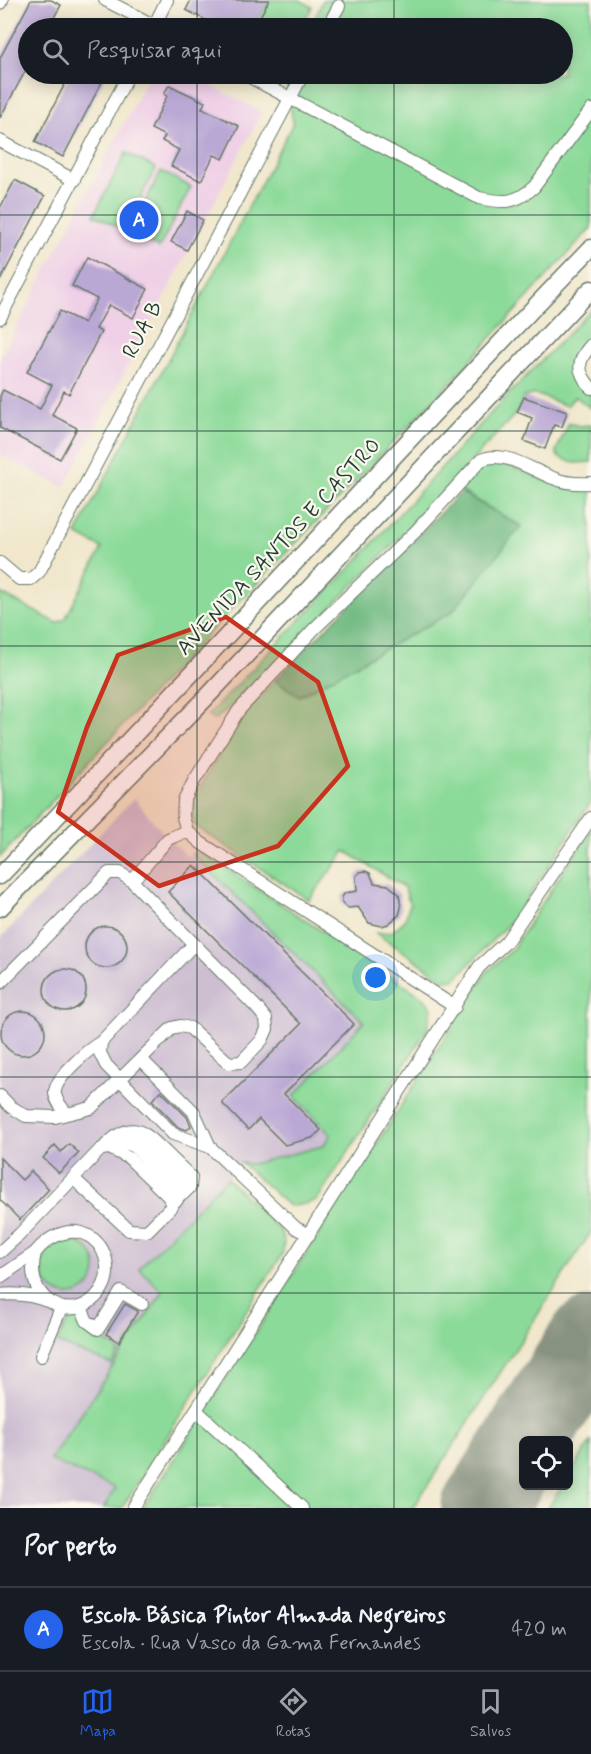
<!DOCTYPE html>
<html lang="pt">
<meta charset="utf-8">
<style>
:root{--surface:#171b24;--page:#242831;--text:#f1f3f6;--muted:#9ea1a6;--line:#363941;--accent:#2563eb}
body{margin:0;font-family:Mynerve,sans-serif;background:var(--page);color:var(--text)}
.controls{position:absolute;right:18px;bottom:18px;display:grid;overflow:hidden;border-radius:9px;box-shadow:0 3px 15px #0003}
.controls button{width:54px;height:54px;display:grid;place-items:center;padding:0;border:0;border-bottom:2px solid var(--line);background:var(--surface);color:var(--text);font:30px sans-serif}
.you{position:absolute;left:376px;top:978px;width:21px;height:21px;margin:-15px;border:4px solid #fff;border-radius:50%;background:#1a73e8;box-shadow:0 0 0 9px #1a73e833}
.badge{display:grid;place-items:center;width:39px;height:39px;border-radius:50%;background:var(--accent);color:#fff;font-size:20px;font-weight:700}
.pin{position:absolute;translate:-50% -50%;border:3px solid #fff;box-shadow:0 2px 6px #0006}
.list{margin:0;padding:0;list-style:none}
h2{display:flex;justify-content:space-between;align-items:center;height:78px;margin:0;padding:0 24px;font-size:26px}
h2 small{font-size:20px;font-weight:400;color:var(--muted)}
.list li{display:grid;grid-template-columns:39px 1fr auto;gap:18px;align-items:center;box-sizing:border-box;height:84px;padding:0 24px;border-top:2px solid var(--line)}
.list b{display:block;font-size:22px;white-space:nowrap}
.list p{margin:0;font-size:20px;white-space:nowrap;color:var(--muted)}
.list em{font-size:20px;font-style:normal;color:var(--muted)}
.icon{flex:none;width:33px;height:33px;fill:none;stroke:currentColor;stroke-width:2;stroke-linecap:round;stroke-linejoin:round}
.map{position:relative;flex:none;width:591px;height:1508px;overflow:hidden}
.search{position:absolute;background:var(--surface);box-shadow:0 3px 15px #0003;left:18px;right:18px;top:18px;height:66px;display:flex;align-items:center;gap:15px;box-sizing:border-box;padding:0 21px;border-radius:33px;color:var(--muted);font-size:22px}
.sheet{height:162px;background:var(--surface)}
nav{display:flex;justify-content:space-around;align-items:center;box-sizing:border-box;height:84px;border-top:2px solid var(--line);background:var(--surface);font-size:16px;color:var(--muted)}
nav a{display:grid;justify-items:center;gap:3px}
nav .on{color:var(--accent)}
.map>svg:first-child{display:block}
.built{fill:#efd0e6}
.industrial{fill:#cdbed2}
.green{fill:#8bda99;stroke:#558c66;stroke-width:1.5}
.forest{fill:#70ba81;stroke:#487c5a;stroke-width:1.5}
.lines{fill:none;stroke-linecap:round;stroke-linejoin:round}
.runway{stroke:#889280;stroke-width:84}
.building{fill:#b9a7d4}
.minor-casing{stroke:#687869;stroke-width:14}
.major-casing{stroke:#687869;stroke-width:19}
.minor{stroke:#fff;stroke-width:12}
.major{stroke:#fff;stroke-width:16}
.marked{fill:#c8321e;fill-opacity:0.2;stroke:#c8321e;stroke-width:4.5;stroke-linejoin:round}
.grid{fill:none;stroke:#1f3d34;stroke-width:1.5;stroke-opacity:0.55}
.labels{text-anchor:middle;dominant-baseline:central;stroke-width:4.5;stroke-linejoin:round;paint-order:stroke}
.street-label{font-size:22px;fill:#1f3d34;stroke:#fbf7ec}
</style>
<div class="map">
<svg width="591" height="1508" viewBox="0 0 591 1508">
<rect width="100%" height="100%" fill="#fbf7ec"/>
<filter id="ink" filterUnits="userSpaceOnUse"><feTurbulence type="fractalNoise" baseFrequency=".0167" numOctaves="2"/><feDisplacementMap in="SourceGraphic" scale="12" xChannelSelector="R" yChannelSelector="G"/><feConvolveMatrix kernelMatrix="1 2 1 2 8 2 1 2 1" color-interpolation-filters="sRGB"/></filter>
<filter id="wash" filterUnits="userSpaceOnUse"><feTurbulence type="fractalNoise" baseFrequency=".008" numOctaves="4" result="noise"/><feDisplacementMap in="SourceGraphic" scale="24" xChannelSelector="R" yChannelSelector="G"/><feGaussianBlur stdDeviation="1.35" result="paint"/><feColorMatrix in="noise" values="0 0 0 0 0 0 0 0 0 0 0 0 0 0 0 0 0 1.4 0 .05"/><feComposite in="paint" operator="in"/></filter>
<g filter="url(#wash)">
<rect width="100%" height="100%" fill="#f0e7cc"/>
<polygon class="built" points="150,74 189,74 262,112 64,487 0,454 0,358"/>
<polygon class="industrial" points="134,798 168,839 187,856 192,853 365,1023 294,1095 331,1136 323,1146 252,1164 241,1164 139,1268 163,1292 50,1460 115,1488 104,1508 0,1508 0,939"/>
<g class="green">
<polygon points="269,0 300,0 312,7 301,28 254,28"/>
<polygon points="323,0 591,0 591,228 447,386 206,636 0,857 0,593 57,623 65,619 102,548 76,534 293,123 287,85 292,74 562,74 562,28 311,28"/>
<polygon points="126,153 156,168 124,230 94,215"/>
<polygon points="161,171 191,187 159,248 129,233"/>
<polygon points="591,310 591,339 574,354 576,378 591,393 591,409 575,396 567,406 535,394 524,397 517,412 420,517 242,698 214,720 207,716 353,565 502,401"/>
<polygon points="569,423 579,426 591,425 591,462 574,463 558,457 556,451"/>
<polygon points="494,460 557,485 591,486 591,802 515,917 455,979 445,980 376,933 392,932 405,920 410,904 404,887 345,851 309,900 195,826 191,814 192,801 245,711 275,680 299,696 452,612 520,526 458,489 485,463"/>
<polygon points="591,829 591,1232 413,1508 143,1508 487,972 511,951"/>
<polygon points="201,852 423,997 432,1008 427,1030 317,1200 306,1204 289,1206 241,1163 252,1164 323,1146 331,1135 294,1096 364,1022 192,853"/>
<polygon points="227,1178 280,1230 284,1240 283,1253 122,1508 104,1508 115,1488 50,1460 163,1292 139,1268"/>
<circle cx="69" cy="1268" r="27"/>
<polygon points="69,1319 80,1319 84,1327 120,1351 112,1364 57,1343"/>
<polygon points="591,1441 591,1508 548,1508 562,1486 568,1486 569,1476"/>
</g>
<polygon class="forest" points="462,493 521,526 452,612 299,696 275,680 454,499"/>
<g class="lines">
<g class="runway">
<polyline points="526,1440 591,1339"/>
<polyline points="483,1508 524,1444"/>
</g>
</g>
<g id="blocks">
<g class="building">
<polygon points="31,0 51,0 61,5 48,28 28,28 28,66 0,118 0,58"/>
<polygon points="191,0 269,0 254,28 221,28 186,10"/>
<polygon points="70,74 106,74 63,157 35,142"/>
<polygon points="169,85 205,102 202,108 239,126 223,159 214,155 201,181 171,166 179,150 162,141 165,136 151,129 167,96 164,94"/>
<polygon points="15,180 45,196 0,281 0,208"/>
<polygon points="187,211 203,220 187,250 171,242"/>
<polygon points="87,257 148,289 133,318 109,305 96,329 101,332 69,394 64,391 52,415 77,428 60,459 0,428 0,396 3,390 40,409 52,385 27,372 60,311 84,323 97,299 72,286"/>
<polygon points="524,397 567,412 562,427 554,425 545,449 524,441 532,418 517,412"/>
<polygon points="194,865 354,1024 284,1094 321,1130 312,1138 285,1145 259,1119 248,1130 222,1103 301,1024 168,892"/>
<polygon points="365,871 370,873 374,883 388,885 399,894 401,908 399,915 388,924 382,926 369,923 358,907 348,908 342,903 342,897 345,893 357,891 356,876 360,872"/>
<circle cx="106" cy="947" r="21"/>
<circle cx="65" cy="990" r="21"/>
<circle cx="23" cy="1033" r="22"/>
<polygon points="161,1091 187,1117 191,1126 187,1130 178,1127 152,1100"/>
<polygon points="69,1144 79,1153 59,1173 43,1158 55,1145 61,1152"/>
<polygon points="0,1158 22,1180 31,1171 49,1189 20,1220 0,1200"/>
<polygon points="125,1304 138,1311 119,1342 106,1334"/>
</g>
</g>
</g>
<g filter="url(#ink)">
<use href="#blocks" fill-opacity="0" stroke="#687869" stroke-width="1.5"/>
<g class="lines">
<g class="minor-casing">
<g id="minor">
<polyline points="105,0 159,28"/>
<polyline points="0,3 2,0"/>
<polyline points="153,28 167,0"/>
<polyline points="327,28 339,6"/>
<path d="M244,74L479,198C504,203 515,204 534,187L591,110"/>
<polyline points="0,141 74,180"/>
<polyline points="0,318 129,74"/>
<path d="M591,345C576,362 577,371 591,388"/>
<polyline points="0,563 19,579 31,579 39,572 303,74"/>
<polyline points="187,831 201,843 455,1007"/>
<path d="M132,881L168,839L187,831L183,817L184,801L194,781L239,710L314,629L416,531L481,460C504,449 531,470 553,478C565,483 578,484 591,483"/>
<polyline points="0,983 109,873 120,873 132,881 194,944"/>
<polyline points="101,1042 100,1053 106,1065 173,1134 210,1147 194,1112 141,1059"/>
<path d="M0,1096L11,1107L26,1116L55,1117L91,1108L172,1028L180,1026L190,1028L229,1063L241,1062L262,1040L267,1029L266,1019L257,1008L194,944L101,1042C89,1049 53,1079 55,1094C56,1101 62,1108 67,1114"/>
<polyline points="127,1136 139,1138 185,1184 183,1194"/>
<path d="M106,1145C129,1123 139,1127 160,1147C170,1157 181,1167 191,1177L190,1187L184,1193"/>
<polyline points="210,1147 296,1228 309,1235"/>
<polyline points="74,1179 129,1230 147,1231 172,1206 169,1197 129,1158 109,1148 102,1149"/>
<path d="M0,1252L20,1234L100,1150C113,1142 120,1141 134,1146L177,1190V1200"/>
<polyline points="0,1277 35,1253"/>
<path d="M0,1295C16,1293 35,1296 50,1302C55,1304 58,1307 63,1308C88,1312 109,1290 107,1266C106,1255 101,1245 92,1238C72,1224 48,1236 35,1253C30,1272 34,1291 50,1302"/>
<polyline points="81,1307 87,1321 98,1329 121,1292 142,1304"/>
<polyline points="41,1356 61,1308"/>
<polyline points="196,1410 479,967 506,942 591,818"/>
<polyline points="133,1508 196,1410 302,1508"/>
</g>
</g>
<g class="major-casing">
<g id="major">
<path d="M0,876C200,669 391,455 591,248"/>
<polyline points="0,908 204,700 591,289"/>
</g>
</g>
<use href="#minor" class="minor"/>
<use href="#major" class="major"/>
</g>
</g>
<path class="marked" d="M226,617L318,682L348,766L278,846L159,886L58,812L87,727L118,655Z"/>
<path class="grid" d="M197,0V28M394,0V28M197,74V1508M394,74V1508M0,215H591M0,431H591M0,646H591M0,862H591M0,1077H591M0,1293H591"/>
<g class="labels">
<g class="street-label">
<text transform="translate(143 330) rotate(-62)">RUA B</text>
<text transform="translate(279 547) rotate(-47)">AVENIDA SANTOS E CASTRO</text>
</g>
</g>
</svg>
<div class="controls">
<button><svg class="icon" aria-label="locate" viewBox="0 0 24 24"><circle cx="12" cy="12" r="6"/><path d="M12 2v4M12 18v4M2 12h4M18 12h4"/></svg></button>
</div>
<div class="you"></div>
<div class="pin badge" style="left:139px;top:220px">A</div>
<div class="search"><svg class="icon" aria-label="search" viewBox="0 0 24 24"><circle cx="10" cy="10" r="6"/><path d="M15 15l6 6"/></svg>Pesquisar aqui</div>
</div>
<section class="sheet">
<h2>Por perto<small></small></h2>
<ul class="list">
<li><span class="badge">A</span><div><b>Escola Básica Pintor Almada Negreiros</b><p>Escola · Rua Vasco da Gama Fernandes</p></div><em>420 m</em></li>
</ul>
</section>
<nav>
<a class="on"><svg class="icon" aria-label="map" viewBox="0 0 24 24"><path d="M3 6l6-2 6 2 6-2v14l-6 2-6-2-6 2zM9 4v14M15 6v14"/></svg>Mapa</a>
<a><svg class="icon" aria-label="directions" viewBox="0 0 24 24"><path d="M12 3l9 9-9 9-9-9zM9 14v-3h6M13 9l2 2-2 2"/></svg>Rotas</a>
<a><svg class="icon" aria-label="saved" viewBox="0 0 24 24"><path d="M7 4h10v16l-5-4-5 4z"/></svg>Salvos</a>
</nav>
